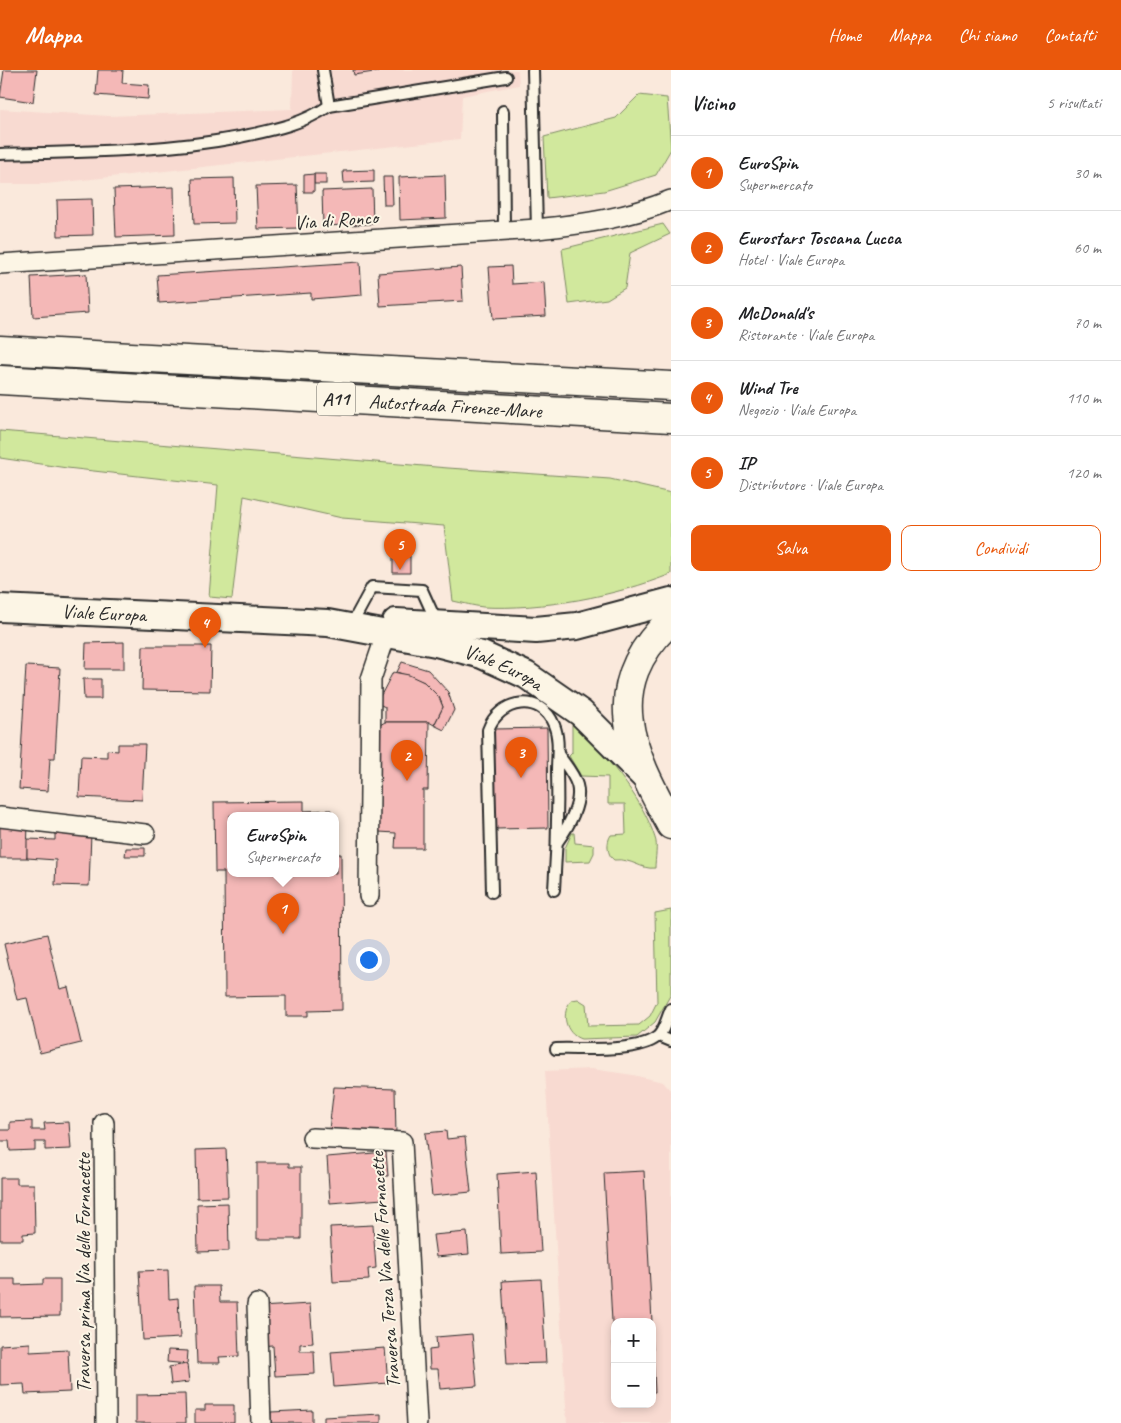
<!DOCTYPE html>
<html lang="it">
<meta charset="utf-8">
<style>
:root{--surface:#fff;--page:#f6f6f6;--text:#202124;--muted:#757577;--line:#e0e0e0;--accent:#ea580c}
body{margin:0;font-family:Caveat,sans-serif;background:var(--page);color:var(--text)}
.controls{position:absolute;right:15px;bottom:15px;display:grid;overflow:hidden;border-radius:10px;box-shadow:0 2px 8px #0003}
.controls button{width:45px;height:45px;display:grid;place-items:center;padding:0;border:0;border-bottom:1px solid var(--line);background:var(--surface);color:var(--text);font:25px sans-serif}
.you{position:absolute;left:368px;top:889px;width:18px;height:18px;margin:-12px;border:4px solid #fff;border-radius:50%;background:#1a73e8;box-shadow:0 0 0 8px #1a73e833}
.badge{display:grid;place-items:center;width:32px;height:32px;border-radius:50%;background:var(--accent);color:#fff;font-size:16px;font-weight:700}
.pin{position:absolute;translate:-50% -41px;filter:drop-shadow(0 1px 2px #0008)}
.pin::after{content:'';position:absolute;top:26px;width:18px;height:15px;background:inherit;clip-path:polygon(0 0,100% 0,50% 100%)}
.popup{position:absolute;left:227px;top:742px;width:112px;height:65px;box-sizing:border-box;display:grid;place-content:center;border-radius:10px;background:var(--surface);filter:drop-shadow(0 1px 4px #0005);font-size:16px;white-space:nowrap;color:var(--muted)}
.popup b{font-size:19px;color:var(--text)}
.popup::after{content:'';position:absolute;left:50%;top:100%;margin-left:-10px;border:10px solid transparent;border-top-color:var(--surface)}
.list{margin:0;padding:0;list-style:none}
h2{display:flex;justify-content:space-between;align-items:center;height:65px;margin:0;padding:0 20px;font-size:21px}
h2 small{font-size:16px;font-weight:400;color:var(--muted)}
.list li{display:grid;grid-template-columns:32px 1fr auto;gap:15px;align-items:center;box-sizing:border-box;height:75px;padding:0 20px;border-top:1px solid var(--line)}
.list b{display:block;font-size:19px;white-space:nowrap}
.list p{margin:0;font-size:16px;white-space:nowrap;color:var(--muted)}
.list em{font-size:16px;font-style:normal;color:var(--muted)}
.actions{display:flex;gap:10px;padding:15px 20px}
.actions a{flex:1;padding:11px 0;border:1px solid var(--accent);border-radius:10px;text-align:center;font-size:18px;color:var(--accent)}
.actions .main{background:var(--accent);color:#fff}
.map{position:relative;flex:none;width:671px;height:1353px;overflow:hidden}
header{display:flex;align-items:center;gap:30px;box-sizing:border-box;height:70px;padding:0 25px;background:var(--accent);color:#fff}
header strong{font-size:24px}
nav{display:flex;gap:28px;margin-inline-start:auto;font-size:18px}
main{display:flex}
aside{flex:1;background:var(--surface)}
.map>svg:first-child{display:block}
.built{fill:#f8dad1;fill-rule:evenodd}
.green{fill:#d1e89d;stroke:#7e8a64}
.building{fill:#f4b8b7;stroke:#2b2b2b}
.lines{fill:none;stroke-linecap:round;stroke-linejoin:round}
.lane-casing{stroke:#2b2b2b;stroke-width:14}
.street-casing{stroke:#2b2b2b;stroke-width:22}
.secondary-casing{stroke:#2b2b2b;stroke-width:30}
.primary-casing{stroke:#2b2b2b;stroke-width:31}
.highway-casing{stroke:#2b2b2b;stroke-width:31}
.lane{stroke:#fcf5e5;stroke-width:10}
.street{stroke:#fcf5e5;stroke-width:19}
.secondary{stroke:#fcf5e5;stroke-width:26}
.primary{stroke:#fcf5e5;stroke-width:28}
.highway{stroke:#fcf5e5;stroke-width:28}
.labels{text-anchor:middle;dominant-baseline:central;stroke-width:4;stroke-linejoin:round;paint-order:stroke}
.shield{fill:#fcf5e5;stroke:#6a6863;stroke-width:1}
.shield-label{font-size:19px;font-weight:bold;fill:#2b2b2b}
.street-label{font-size:20px;fill:#2b2b2b;stroke:#fcf5e5}
</style>
<header>
<strong>Mappa</strong>
<nav><a>Home</a><a>Mappa</a><a>Chi siamo</a><a>Contatti</a></nav>
</header>
<main>
<div class="map">
<svg width="671" height="1353" viewBox="0 0 671 1353">
<rect width="100%" height="100%" fill="#fae9dc"/>
<filter id="ink" filterUnits="userSpaceOnUse"><feTurbulence type="fractalNoise" baseFrequency=".02" numOctaves="2"/><feDisplacementMap in="SourceGraphic" scale="10" xChannelSelector="R" yChannelSelector="G"/><feConvolveMatrix kernelMatrix="1 2 1 2 8 2 1 2 1" color-interpolation-filters="sRGB"/></filter>
<g filter="url(#ink)">
<g class="built">
<polygon points="293,0 518,0 519,15 462,26 460,69 46,114 0,114 0,39 109,46 292,39"/>
<path d="M592,999L633,1005L663,1012L671,1021V1353H567L545,1001ZM615,1252H652V1334H615Z"/>
</g>
<g class="green">
<polygon points="639,25 667,28 671,79 656,105 604,121 547,128 544,67 616,48"/>
<polygon points="663,154 670,164 630,183 625,218 607,229 569,234 562,179"/>
<path d="M0,361L448,398L610,409L671,423V504C616,526 542,540 483,537C474,536 463,533 453,531L444,456L342,448L244,426L232,529L209,527L218,415L67,398L0,388Z"/>
<path d="M572,654C604,683 642,726 655,768C658,775 655,789 655,798C641,800 632,788 614,790C607,785 606,772 611,765L626,764L625,734H608V707L581,706L569,686L572,683Z"/>
<polygon points="572,763 574,763 575,773 594,775 594,783 590,791 565,792 565,778"/>
<path d="M671,840V924L655,952L637,967L581,969C565,964 560,942 572,930L578,929L586,934L588,956L639,955L650,946L657,932L655,843Z"/>
</g>
<g class="building">
<polygon points="4,0 37,0 33,32 0,27"/>
<polygon points="98,0 123,0 122,13 149,15 148,29 96,25"/>
<polygon points="353,0 387,0 354,5"/>
<polygon points="374,100 374,112 344,113 343,101"/>
<rect x="314" y="104" width="12" height="10"/>
<polygon points="314,104 314,122 304,122 304,105"/>
<polygon points="445,105 446,148 400,150 399,107"/>
<polygon points="383,107 392,107 393,135 384,135"/>
<polygon points="234,108 235,153 194,154 192,109"/>
<polygon points="297,115 299,158 258,159 256,116"/>
<polygon points="174,117 175,165 116,167 114,119"/>
<polygon points="372,119 373,154 323,156 322,121"/>
<polygon points="92,129 93,165 58,166 57,130"/>
<polygon points="360,192 362,225 311,229 311,223 159,233 157,205"/>
<polygon points="511,196 512,214 544,212 546,246 493,249 489,197"/>
<polygon points="461,197 463,231 380,236 378,203"/>
<polygon points="86,204 88,243 33,247 31,207"/>
<polygon points="393,485 410,486 410,503 393,503"/>
<polygon points="124,572 124,599 85,599 86,573"/>
<polygon points="143,576 211,576 210,621 142,620"/>
<polygon points="402,592 428,600 448,622 454,640 444,660 434,655 443,637 439,627 424,612 397,602"/>
<polygon points="26,596 60,598 55,688 50,688 48,721 19,719"/>
<polygon points="393,602 409,605 424,612 439,627 443,637 434,655 429,652 385,652 385,637 377,633"/>
<polygon points="83,609 101,609 101,629 84,629"/>
<polygon points="385,652 429,652 428,720 423,720 423,778 395,778 396,763 379,762 380,655"/>
<polygon points="547,658 548,758 495,759 494,659"/>
<polygon points="118,674 145,674 142,730 79,727 81,686 107,687 107,680 118,681"/>
<polygon points="304,731 304,741 331,740 331,745 230,745 230,803 336,803 336,784 341,784 342,940 308,941 308,946 286,946 286,926 225,927 224,802 215,802 214,732"/>
<polygon points="0,751 28,752 27,788 0,788"/>
<polygon points="55,761 91,763 89,816 55,815 56,790 27,788 27,769 55,770"/>
<polygon points="126,778 145,778 145,786 125,786"/>
<polygon points="47,864 60,919 68,917 81,973 40,983 27,928 17,930 4,874"/>
<polygon points="334,1017 395,1019 396,1065 329,1060"/>
<polygon points="32,1051 32,1060 45,1060 44,1053 69,1052 71,1079 45,1080 45,1072 35,1072 35,1080 10,1081 9,1071 0,1071 0,1060 10,1060 10,1052"/>
<polygon points="446,1061 447,1069 465,1067 471,1122 432,1126 425,1063"/>
<polygon points="226,1079 228,1127 197,1128 196,1080"/>
<polygon points="386,1082 388,1106 381,1106 383,1129 330,1133 327,1087"/>
<polygon points="257,1093 289,1093 289,1097 301,1097 301,1169 257,1169"/>
<polygon points="536,1101 541,1182 501,1184 497,1104"/>
<polygon points="644,1101 652,1252 615,1252 615,1307 604,1103"/>
<polygon points="0,1108 17,1108 17,1114 34,1114 35,1163 23,1164 23,1170 0,1170"/>
<polygon points="228,1133 229,1181 198,1182 197,1134"/>
<polygon points="373,1155 376,1198 368,1199 369,1210 333,1212 330,1157"/>
<polygon points="467,1162 469,1184 436,1187 433,1165"/>
<polygon points="168,1200 169,1229 178,1228 180,1268 143,1270 139,1201"/>
<polygon points="0,1209 15,1209 15,1215 43,1214 43,1209 60,1209 60,1246 0,1247"/>
<polygon points="541,1209 546,1293 507,1294 502,1211"/>
<polygon points="194,1216 219,1216 220,1232 237,1232 239,1286 219,1287 220,1293 197,1293"/>
<polygon points="310,1234 313,1273 300,1274 300,1281 314,1281 315,1304 275,1306 273,1276 262,1277 260,1237"/>
<polygon points="652,1261 655,1322 652,1322"/>
<polygon points="472,1264 477,1316 440,1319 438,1299 430,1299 429,1280 437,1279 436,1267"/>
<polygon points="30,1273 30,1282 68,1280 70,1322 25,1324 24,1314 0,1315 0,1275"/>
<polygon points="385,1278 388,1313 334,1317 331,1282"/>
<polygon points="168,1280 188,1281 187,1294 167,1292"/>
<polygon points="187,1294 189,1312 171,1314 169,1297"/>
<polygon points="185,1324 186,1353 136,1353 136,1325"/>
<polygon points="205,1335 234,1335 234,1353 195,1353 195,1340 205,1340"/>
<polygon points="312,1340 312,1353 271,1353 271,1342"/>
<polygon points="381,1344 381,1353 324,1353 324,1347"/>
</g>
<g class="lines">
<g class="lane-casing">
<g id="lane">
<polyline points="323,0 329,36 506,7"/>
<polyline points="533,0 537,159"/>
<polyline points="503,41 504,161"/>
<path d="M0,84C80,82 161,82 240,67C272,60 301,55 329,36"/>
<polyline points="354,550 372,517 422,520 437,553"/>
<path d="M558,771C568,757 582,733 577,715C574,704 564,693 558,684"/>
<path d="M492,822L488,660C499,629 541,622 554,655C560,669 557,686 557,701C558,741 557,780 554,820"/>
<polyline points="659,966 671,971"/>
<path d="M556,979C581,978 637,983 657,967C664,962 667,947 671,939"/>
</g>
</g>
<g class="street-casing">
<g id="street">
<path d="M0,194L537,159C584,154 628,148 671,130"/>
<polyline points="0,747 145,764"/>
<polyline points="369,826 371,609 386,565"/>
<polyline points="104,1053 106,1353"/>
<polyline points="312,1068 402,1072 417,1353"/>
<polyline points="257,1234 261,1353"/>
</g>
</g>
<g class="secondary-casing">
<g id="secondary">
<path id="s1" d="M0,538L328,553L436,573L482,585L526,605L581,643L645,707"/>
<polyline points="396,552 536,560 577,556 671,531"/>
</g>
</g>
<g class="primary-casing">
<path id="primary" d="M671,550C598,618 631,681 671,755"/>
</g>
<g class="highway-casing">
<g id="highway">
<polyline points="0,280 671,316"/>
<path id="s2" d="M0,310L671,348"/>
</g>
</g>
<use href="#lane" class="lane"/>
<use href="#street" class="street"/>
<use href="#secondary" class="secondary"/>
<use href="#primary" class="primary"/>
<use href="#highway" class="highway"/>
</g>
</g>
<g class="labels">
<rect class="shield" x="317" y="312.5" width="38" height="33" rx="4"/>
<g class="shield-label">
<text x="336" y="329">A11</text>
</g>
<g class="street-label">
<text transform="translate(336 150) rotate(-4)">Via di Ronco</text>
<text stroke="none"><textPath href="#s2" startOffset="456">Autostrada Firenze-Mare</textPath></text>
<text stroke="none"><textPath href="#s1" startOffset="104">Viale Europa</textPath></text>
<text stroke="none"><textPath href="#s1" startOffset="510">Viale Europa</textPath></text>
<text transform="translate(385 1200) rotate(-94)">Traversa Terza Via delle Fornacette</text>
<text transform="translate(83 1203) rotate(-90)">Traversa prima Via delle Fornacette</text>
</g>
</g>
</svg>
<div class="controls">
<button>+</button>
<button>−</button>
</div>
<div class="you"></div>
<div class="pin badge" style="left:283px;top:864px">1</div>
<div class="popup"><b>EuroSpin</b>Supermercato</div>
<div class="pin badge" style="left:407px;top:711px">2</div>
<div class="pin badge" style="left:521px;top:708px">3</div>
<div class="pin badge" style="left:205px;top:578px">4</div>
<div class="pin badge" style="left:400px;top:500px">5</div>
</div>
<aside>
<h2>Vicino<small>5 risultati</small></h2>
<ul class="list">
<li><span class="badge">1</span><div><b>EuroSpin</b><p>Supermercato</p></div><em>30 m</em></li>
<li><span class="badge">2</span><div><b>Eurostars Toscana Lucca</b><p>Hotel · Viale Europa</p></div><em>60 m</em></li>
<li><span class="badge">3</span><div><b>McDonald's</b><p>Ristorante · Viale Europa</p></div><em>70 m</em></li>
<li><span class="badge">4</span><div><b>Wind Tre</b><p>Negozio · Viale Europa</p></div><em>110 m</em></li>
<li><span class="badge">5</span><div><b>IP</b><p>Distributore · Viale Europa</p></div><em>120 m</em></li>
</ul>
<div class="actions"><a class="main">Salva</a><a>Condividi</a></div>
</aside>
</main>
